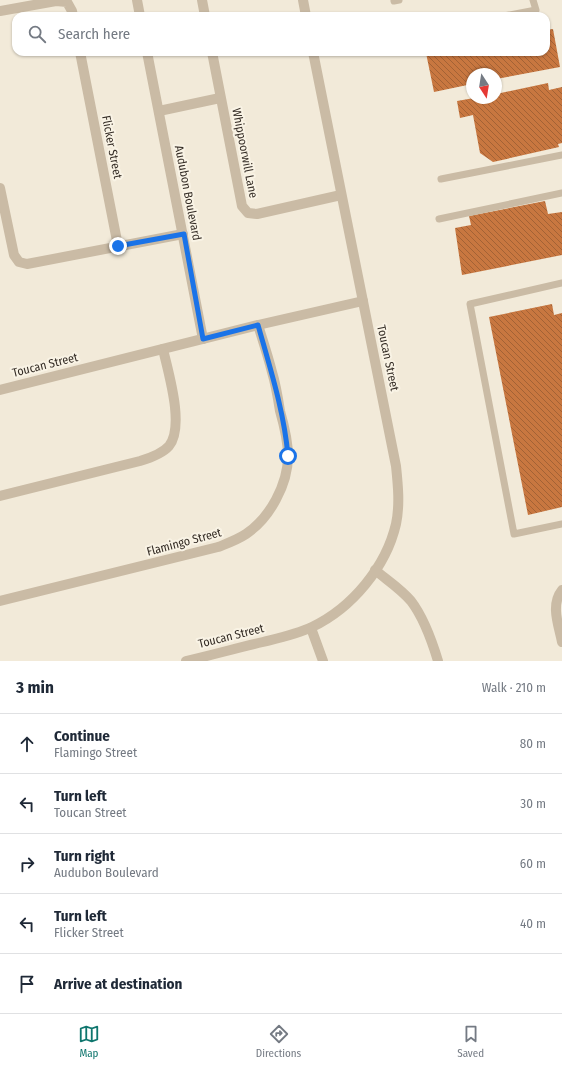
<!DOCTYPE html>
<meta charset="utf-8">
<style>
:root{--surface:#fff;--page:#f2f2f3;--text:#1f2937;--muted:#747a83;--line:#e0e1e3;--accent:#0f766e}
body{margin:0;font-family:"Fira Sans Condensed",sans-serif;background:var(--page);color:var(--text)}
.compass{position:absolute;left:466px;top:68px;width:36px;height:36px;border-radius:50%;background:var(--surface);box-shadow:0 1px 3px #0004;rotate:168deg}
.stop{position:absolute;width:12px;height:12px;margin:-9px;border:3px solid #1a73e8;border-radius:50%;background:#fff}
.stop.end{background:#1a73e8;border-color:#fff;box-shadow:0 1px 4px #0008}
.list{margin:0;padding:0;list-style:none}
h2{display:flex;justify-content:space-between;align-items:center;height:52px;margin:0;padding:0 16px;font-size:17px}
h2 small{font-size:13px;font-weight:400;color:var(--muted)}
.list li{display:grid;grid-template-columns:26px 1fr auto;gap:12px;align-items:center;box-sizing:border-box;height:60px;padding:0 16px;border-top:1px solid var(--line)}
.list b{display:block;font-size:15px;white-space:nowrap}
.list p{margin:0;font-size:13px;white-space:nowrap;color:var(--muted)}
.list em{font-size:13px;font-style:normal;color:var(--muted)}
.icon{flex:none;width:22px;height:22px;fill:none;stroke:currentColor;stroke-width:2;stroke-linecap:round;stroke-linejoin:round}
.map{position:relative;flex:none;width:562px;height:661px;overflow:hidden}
.search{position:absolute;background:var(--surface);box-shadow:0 1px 3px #0004;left:12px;right:12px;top:12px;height:44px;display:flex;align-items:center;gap:10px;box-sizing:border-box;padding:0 14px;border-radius:12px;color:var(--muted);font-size:15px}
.sheet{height:352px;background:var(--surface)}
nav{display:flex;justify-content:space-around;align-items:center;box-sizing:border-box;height:56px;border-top:1px solid var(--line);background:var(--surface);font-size:11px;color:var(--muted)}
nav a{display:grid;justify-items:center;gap:2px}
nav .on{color:var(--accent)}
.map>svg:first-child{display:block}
.building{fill:url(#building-back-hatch)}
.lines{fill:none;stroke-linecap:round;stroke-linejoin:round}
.lane{stroke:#cabba5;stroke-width:7}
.street{stroke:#cabba5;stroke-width:10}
.route{stroke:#1a73e8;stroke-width:5}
.labels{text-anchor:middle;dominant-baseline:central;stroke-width:4;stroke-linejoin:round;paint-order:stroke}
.street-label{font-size:12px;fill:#352d26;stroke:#f9f3e5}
</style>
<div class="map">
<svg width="562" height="661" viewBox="0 0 562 661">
<defs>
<pattern id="building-back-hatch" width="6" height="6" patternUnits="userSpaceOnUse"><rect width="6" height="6" fill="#c87740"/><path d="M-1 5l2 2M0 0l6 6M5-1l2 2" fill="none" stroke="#a36235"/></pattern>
</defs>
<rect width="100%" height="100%" fill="#f2ead9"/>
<g class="building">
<polygon points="553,29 560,67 496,79 496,74 472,74 472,84 434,92 426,53 432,52 546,52 546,30"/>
<polygon points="548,83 549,90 562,87 562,143 558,144 559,147 493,162 480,153 473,115 460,118 457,101 474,98 496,98 496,94"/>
<polygon points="545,201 548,214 562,212 562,255 462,275 455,228 471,225 469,216"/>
<polygon points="552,304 554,315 562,313 562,507 528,515 489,317"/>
</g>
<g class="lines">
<g class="lane">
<polyline points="394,1 399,0"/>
<polyline points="504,16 536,10 533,0"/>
<polyline points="441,179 562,155"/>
<polyline points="439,219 562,193"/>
<polyline points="562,283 470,304 514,534 562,524"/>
</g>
<g class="street">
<polyline points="137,0 140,16"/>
<polyline points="202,0 205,16"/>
<polyline points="303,0 306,16"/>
<polyline points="0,11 56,1 67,2 72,11 73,16"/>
<polyline points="80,52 118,246"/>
<polyline points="147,52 203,339"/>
<polyline points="212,52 242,206 248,213 257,214 341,195"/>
<polyline points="159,111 220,98"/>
<polyline points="0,188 14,255 19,262 27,264 183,234"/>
<polyline points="0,390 258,325 363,301"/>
<path d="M0,496L140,461C150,458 162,454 169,446C185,426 168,372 163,349"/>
<path d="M375,570C387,580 401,589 411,601C424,618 432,641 438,661"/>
<path d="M562,590C550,605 559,626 562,642"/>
<path d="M0,601L218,547C228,543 237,540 246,534C270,518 288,484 288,456C288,441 284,425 280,411C278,398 276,385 272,372C268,356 263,341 258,325"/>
<polyline points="311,628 323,661"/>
<path d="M186,661C212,655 237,648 263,642C279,638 297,634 312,627C352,608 386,567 396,524C400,505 398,485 396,466L313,52"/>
</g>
</g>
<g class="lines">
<path class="route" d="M118,246L184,234L203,339L258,325C270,368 284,411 288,456"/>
</g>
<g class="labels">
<g class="street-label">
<text transform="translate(112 147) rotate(79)">Flicker Street</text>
<text transform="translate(245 153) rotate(79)">Whippoorwill Lane</text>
<text transform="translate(188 193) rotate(79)">Audubon Boulevard</text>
<text transform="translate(388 358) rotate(78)">Toucan Street</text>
<text transform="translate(45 365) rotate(-14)">Toucan Street</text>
<text transform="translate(184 542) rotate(-15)">Flamingo Street</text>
<text transform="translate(231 636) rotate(-14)">Toucan Street</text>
</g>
</g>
</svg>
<svg class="compass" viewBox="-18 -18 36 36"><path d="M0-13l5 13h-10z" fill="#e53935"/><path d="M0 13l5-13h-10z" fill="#747a83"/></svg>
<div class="stop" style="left:288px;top:456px"></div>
<div class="stop end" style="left:118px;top:246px"></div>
<div class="search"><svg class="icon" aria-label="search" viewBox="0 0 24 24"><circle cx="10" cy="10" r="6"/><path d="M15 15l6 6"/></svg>Search here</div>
</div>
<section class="sheet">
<h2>3 min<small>Walk · 210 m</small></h2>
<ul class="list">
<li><svg class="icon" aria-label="ahead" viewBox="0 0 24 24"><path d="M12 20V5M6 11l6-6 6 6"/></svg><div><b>Continue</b><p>Flamingo Street</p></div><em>80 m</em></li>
<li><svg class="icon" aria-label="left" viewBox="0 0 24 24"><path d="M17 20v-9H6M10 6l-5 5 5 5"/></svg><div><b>Turn left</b><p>Toucan Street</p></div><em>30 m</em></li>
<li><svg class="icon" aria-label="right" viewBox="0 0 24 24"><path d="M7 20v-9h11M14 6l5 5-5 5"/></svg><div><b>Turn right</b><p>Audubon Boulevard</p></div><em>60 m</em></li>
<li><svg class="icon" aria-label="left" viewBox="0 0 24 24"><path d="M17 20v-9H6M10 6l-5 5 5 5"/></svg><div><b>Turn left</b><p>Flicker Street</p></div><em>40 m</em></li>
<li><svg class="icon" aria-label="arrive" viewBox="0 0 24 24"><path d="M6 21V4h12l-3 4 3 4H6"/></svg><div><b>Arrive at destination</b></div></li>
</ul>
</section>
<nav>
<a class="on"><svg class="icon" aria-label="map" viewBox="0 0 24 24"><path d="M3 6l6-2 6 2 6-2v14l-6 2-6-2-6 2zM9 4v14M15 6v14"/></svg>Map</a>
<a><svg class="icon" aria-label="directions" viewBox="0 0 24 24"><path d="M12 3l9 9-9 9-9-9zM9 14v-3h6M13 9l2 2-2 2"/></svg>Directions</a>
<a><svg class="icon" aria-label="saved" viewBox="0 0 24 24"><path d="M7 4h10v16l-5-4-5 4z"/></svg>Saved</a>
</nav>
